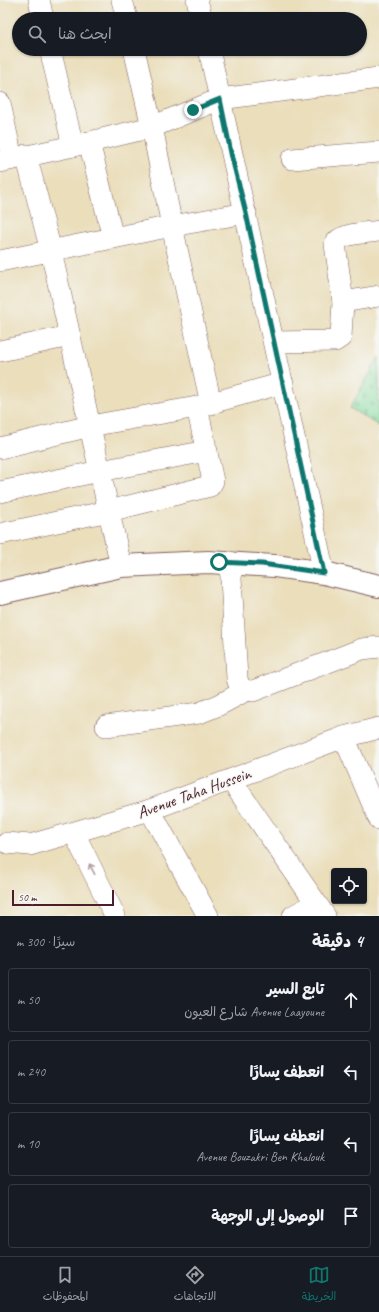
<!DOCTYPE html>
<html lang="ar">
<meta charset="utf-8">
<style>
:root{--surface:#171b24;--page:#242831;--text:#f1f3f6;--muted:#9ea1a6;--line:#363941;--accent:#0f766e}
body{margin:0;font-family:Caveat,"Playpen Sans Arabic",sans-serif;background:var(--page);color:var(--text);direction:rtl}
.controls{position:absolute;right:12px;bottom:12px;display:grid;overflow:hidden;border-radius:4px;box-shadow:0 1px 3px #0004}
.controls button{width:36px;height:36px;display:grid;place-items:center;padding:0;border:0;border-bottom:1px solid var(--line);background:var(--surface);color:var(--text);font:20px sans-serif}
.scale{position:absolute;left:12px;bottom:10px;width:102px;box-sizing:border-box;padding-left:4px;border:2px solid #4a1f2b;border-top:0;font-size:11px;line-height:14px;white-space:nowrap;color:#4a1f2b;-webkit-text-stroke:3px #f6f6f2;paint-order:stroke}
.stop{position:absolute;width:12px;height:12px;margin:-9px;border:3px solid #0f766e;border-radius:50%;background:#fff}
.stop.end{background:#0f766e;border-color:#fff;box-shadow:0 1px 4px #0008}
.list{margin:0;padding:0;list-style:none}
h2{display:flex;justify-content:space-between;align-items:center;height:52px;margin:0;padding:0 16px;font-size:17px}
h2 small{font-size:13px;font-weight:400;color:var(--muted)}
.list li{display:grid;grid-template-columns:26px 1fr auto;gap:12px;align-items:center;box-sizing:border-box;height:64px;margin:0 8px 8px;padding:0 8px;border:1px solid var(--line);border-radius:4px}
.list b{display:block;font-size:15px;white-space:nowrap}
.list p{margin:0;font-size:13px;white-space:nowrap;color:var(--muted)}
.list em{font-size:13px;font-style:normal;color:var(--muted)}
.icon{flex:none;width:22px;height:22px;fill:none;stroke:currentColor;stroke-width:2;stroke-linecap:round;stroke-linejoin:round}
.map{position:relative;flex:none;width:379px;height:916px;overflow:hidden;direction:ltr}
.search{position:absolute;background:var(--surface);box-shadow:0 1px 3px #0004;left:12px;right:12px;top:12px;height:44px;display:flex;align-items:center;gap:10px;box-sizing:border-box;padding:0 14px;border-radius:22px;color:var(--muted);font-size:15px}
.sheet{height:340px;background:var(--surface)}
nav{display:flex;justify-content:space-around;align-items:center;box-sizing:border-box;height:56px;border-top:1px solid var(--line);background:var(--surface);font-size:11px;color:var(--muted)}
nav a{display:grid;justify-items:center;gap:2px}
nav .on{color:var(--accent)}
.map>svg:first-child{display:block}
.cemetery{fill:url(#cemetery-stones);stroke:#687e66}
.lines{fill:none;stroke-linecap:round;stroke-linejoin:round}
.minor-casing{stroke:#82625d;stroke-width:22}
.major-casing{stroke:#82625d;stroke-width:24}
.minor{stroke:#fff;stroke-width:21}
.major{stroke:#fff;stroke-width:22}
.oneway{stroke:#ae9aa0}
.route{stroke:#0f766e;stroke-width:5}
.labels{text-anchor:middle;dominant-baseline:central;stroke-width:3;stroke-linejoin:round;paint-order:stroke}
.street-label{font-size:17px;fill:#4a1f2b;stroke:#f6f6f2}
</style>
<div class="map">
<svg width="379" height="916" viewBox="0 0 379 916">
<defs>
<pattern id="cemetery-stones" width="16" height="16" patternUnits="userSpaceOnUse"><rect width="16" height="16" fill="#85dca0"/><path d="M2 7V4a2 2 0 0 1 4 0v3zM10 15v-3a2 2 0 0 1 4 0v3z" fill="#74bc8a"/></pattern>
</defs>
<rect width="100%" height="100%" fill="#f6f6f2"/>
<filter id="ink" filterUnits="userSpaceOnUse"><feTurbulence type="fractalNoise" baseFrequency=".025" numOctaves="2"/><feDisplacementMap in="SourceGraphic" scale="8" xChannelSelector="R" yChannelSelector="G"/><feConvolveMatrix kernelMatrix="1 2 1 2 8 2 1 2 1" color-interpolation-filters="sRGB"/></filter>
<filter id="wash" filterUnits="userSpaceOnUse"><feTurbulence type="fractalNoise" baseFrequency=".012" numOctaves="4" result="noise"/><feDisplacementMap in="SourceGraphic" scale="16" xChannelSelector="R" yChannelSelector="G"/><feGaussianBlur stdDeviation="0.9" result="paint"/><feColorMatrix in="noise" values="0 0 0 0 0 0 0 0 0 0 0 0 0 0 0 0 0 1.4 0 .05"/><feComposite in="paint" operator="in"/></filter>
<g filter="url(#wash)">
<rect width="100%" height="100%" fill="#eadebb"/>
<polygon class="cemetery" points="379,357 379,426 350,408"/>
</g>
<g filter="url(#ink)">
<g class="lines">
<g class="minor-casing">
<g id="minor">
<polyline points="39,0 43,19"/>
<polyline points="122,0 127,19"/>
<polyline points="197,0 202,19"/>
<polyline points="50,49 73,146"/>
<polyline points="134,49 152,127 172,226 211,404"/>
<polyline points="209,49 324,573"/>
<polyline points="0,103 12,159"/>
<polyline points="89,142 113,238"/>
<polyline points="26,155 51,251 121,566"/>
<polyline points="292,159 379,152"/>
<polyline points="0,162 73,146 152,127 220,99 379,78"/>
<polyline points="0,261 172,226 246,213"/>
<polyline points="343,302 379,296"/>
<path d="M274,342L335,341L341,337L343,302L335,244C340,233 368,233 379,231"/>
<polyline points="0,351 70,336"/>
<polyline points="0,448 90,426 197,407 283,383"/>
<polyline points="0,492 100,471 207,451"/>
<polyline points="0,534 109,511 210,486 213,481 197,407"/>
<path d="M230,562L237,678C239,688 243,691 253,691L362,649L379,647"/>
<polyline points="106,726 199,713 219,705 245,691"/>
<polyline points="344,737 379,819"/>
<polyline points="231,780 325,916"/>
<polyline points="150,810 208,916"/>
<polyline points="74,833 115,916"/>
<polyline points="7,843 30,845 150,810 344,737 379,728"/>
<polyline points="293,916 316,903"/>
</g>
</g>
<g class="major-casing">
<polyline id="major" points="0,593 121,566 208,562 275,566 324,573 379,586"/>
</g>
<use href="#minor" class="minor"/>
<use href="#major" class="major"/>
</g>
<defs><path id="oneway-shaft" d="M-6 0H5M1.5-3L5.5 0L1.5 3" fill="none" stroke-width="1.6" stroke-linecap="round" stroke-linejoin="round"/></defs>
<use class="oneway" href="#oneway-shaft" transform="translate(92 869) rotate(-117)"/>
</g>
<g class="lines" filter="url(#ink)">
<polyline class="route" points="193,110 220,99 232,158 246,213 324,573 262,564 219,562"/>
</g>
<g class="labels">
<g class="street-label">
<text transform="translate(194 793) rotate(-20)">Avenue Taha Hussein</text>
</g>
</g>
</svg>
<div class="controls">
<button><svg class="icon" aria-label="locate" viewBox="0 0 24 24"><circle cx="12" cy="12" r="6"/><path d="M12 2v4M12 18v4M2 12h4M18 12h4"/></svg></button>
</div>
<div class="scale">50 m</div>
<div class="stop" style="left:219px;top:562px"></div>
<div class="stop end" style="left:193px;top:110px"></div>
<div class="search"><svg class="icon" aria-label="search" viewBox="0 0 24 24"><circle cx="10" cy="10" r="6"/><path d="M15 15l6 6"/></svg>ابحث هنا</div>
</div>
<section class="sheet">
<h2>4 دقيقة<small>سيرًا · 300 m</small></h2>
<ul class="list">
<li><svg class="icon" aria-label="ahead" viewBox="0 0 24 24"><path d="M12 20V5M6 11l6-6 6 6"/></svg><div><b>تابع السير</b><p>Avenue Laayoune شارع العيون</p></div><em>50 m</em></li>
<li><svg class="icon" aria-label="left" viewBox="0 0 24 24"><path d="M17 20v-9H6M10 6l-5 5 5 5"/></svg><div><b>انعطف يسارًا</b></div><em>240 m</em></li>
<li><svg class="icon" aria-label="left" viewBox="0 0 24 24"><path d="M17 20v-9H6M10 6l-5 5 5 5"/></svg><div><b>انعطف يسارًا</b><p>Avenue Bouzakri Ben Khalouk</p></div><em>10 m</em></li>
<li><svg class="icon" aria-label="arrive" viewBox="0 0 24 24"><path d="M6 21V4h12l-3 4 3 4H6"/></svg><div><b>الوصول إلى الوجهة</b></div></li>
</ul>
</section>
<nav>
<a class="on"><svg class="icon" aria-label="map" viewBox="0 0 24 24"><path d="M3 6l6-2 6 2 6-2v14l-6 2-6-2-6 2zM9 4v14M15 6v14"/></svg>الخريطة</a>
<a><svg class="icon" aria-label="directions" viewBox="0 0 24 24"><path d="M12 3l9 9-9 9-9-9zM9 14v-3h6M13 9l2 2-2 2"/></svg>الاتجاهات</a>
<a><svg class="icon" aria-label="saved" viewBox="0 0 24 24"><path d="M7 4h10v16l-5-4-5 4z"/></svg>المحفوظات</a>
</nav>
